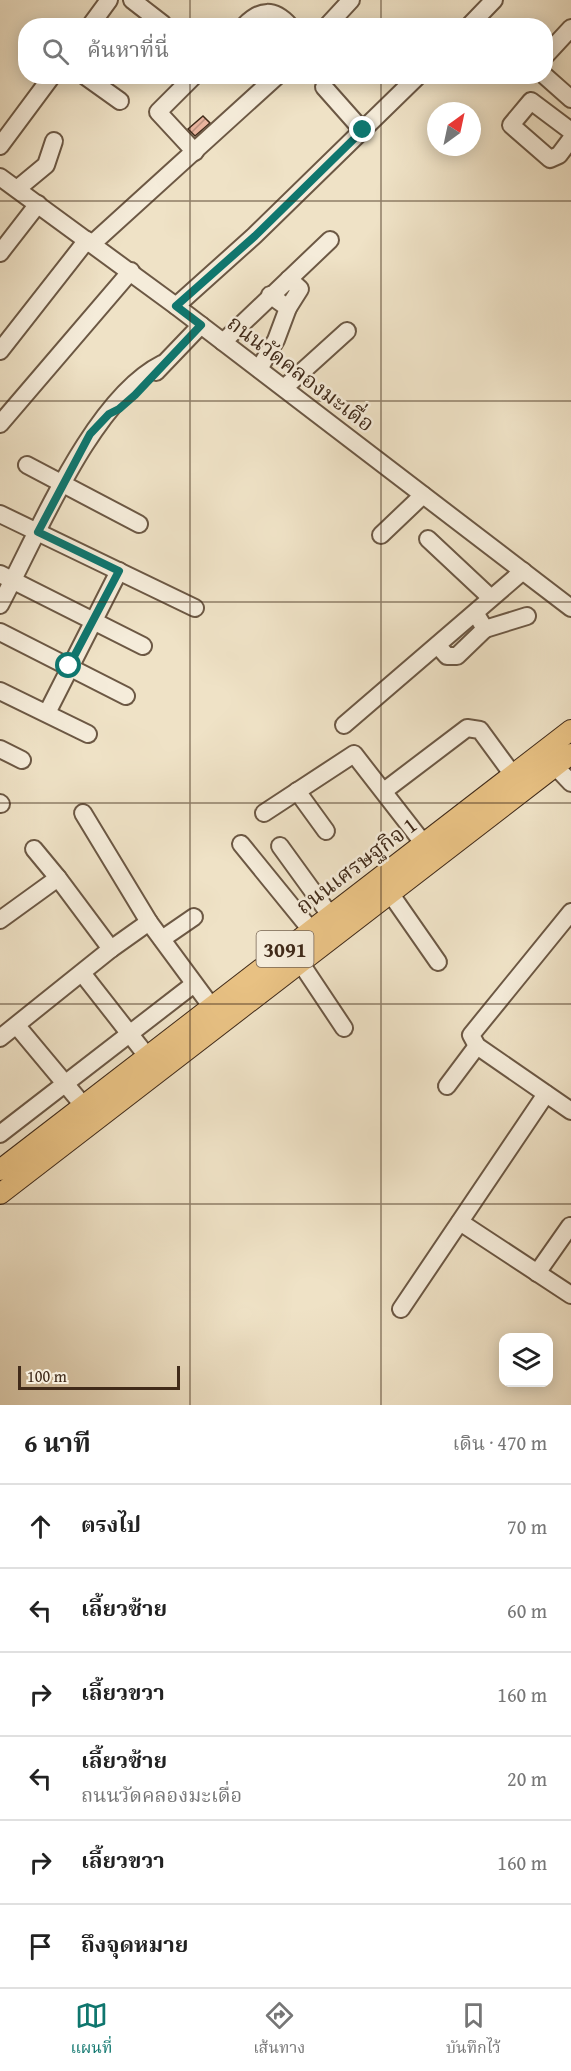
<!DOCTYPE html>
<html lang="th">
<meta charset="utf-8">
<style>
:root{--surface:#fff;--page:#f2f2f2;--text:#222;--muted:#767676;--line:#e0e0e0;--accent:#0f766e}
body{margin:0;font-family:"Gentium Book Plus","Noto Serif Thai",serif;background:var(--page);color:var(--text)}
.controls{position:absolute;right:18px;bottom:18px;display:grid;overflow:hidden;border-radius:12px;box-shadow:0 3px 15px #0003}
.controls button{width:54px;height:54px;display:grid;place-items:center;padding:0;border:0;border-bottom:2px solid var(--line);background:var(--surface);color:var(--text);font:30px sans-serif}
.compass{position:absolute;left:427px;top:102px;width:54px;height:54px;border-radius:50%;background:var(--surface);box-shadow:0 3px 15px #0003;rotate:33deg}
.scale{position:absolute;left:18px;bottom:15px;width:162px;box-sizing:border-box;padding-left:6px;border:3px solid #402a19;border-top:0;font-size:16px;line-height:21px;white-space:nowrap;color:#402a19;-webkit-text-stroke:4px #f5ecda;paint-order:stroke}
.stop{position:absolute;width:18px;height:18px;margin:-14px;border:4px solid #0f766e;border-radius:50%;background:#fff}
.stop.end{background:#0f766e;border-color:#fff;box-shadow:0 2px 6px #0008}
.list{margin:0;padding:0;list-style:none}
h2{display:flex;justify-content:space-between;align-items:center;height:78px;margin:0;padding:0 24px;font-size:26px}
h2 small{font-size:20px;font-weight:400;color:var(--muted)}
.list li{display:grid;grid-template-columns:39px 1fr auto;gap:18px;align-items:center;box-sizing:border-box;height:84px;padding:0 24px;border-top:2px solid var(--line)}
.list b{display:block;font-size:22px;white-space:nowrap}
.list p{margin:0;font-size:20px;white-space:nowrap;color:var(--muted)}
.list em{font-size:20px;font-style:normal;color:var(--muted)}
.icon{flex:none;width:33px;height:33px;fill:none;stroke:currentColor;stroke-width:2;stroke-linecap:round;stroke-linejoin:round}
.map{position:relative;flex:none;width:571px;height:1405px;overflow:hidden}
.search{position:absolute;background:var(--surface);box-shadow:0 3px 15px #0003;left:18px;right:18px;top:18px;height:66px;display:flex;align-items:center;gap:15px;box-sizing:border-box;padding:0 21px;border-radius:24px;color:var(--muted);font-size:22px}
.sheet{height:582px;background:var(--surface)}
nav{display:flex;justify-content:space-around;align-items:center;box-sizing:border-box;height:84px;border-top:2px solid var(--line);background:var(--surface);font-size:16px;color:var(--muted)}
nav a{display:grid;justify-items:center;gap:3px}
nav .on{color:var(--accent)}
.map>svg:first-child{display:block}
.building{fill:url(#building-hatch);stroke:#402a19;stroke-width:1.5}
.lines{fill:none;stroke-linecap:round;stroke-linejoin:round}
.minor-casing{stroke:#6c5844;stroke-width:20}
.major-casing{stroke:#402a19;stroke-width:22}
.minor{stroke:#f5ecda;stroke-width:16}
.major{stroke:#e8c183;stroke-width:20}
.route{stroke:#0f766e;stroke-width:8}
.grid{fill:none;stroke:#402a19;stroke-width:1.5;stroke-opacity:0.55}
.labels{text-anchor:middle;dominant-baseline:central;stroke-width:5;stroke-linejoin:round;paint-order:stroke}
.shield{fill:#f5ecda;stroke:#766453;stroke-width:1.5}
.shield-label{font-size:21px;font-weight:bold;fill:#402a19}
.street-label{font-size:22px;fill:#402a19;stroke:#f5ecda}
</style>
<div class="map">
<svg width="571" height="1405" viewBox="0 0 571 1405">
<defs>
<pattern id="building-hatch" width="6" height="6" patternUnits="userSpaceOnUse" patternTransform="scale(1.5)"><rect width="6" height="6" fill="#e9b49e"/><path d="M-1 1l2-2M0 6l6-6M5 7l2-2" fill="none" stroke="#be9380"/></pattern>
</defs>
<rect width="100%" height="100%" fill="#efe2c6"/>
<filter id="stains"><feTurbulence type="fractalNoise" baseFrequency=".00333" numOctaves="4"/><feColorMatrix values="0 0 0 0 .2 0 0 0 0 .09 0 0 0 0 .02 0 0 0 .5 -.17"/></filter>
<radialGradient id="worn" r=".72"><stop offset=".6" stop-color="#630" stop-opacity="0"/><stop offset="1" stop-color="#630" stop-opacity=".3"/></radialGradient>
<polygon class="building" points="203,116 210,123 195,136 188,129"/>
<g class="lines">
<g class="minor-casing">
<g id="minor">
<polyline points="132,0 163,24"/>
<polyline points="90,26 109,0"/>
<path d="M244,26C260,9 274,8 290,26"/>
<polyline points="327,26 351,0"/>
<polyline points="469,26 494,0"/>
<polyline points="546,55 571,28"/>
<polyline points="85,76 120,101"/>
<polyline points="194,76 158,112 195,152"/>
<polyline points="545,76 571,99"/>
<polyline points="324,87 363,131"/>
<polyline points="571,131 531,101 511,125 550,159 559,155 571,139"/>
<polyline points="0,146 52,76"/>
<polyline points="0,177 176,306 571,608"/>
<polyline points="17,189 46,165 54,141"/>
<polyline points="92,244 277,76"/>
<polyline points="0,253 38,204"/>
<polyline points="176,306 254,236 418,76"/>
<polyline points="288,308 300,289 289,279"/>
<polyline points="223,342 330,240"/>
<polyline points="0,351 87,240"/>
<polyline points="259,369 276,340 288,308 270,295"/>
<polyline points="156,372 201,325"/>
<polyline points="284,388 347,331"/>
<polyline points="0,424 131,271"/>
<polyline points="27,465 139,524"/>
<polyline points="0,514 195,608"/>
<polyline points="381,535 423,495"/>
<polyline points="428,539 491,598"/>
<polyline points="0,574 143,646"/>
<path d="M0,605C37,536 92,399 162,364"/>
<polyline points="485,629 527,616"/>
<polyline points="0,632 126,696"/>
<polyline points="438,646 447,656 457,656 485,629 476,614"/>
<polyline points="0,691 88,734"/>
<polyline points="47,713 119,571"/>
<polyline points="344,725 523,571"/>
<polyline points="0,749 22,760"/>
<polyline points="555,766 571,783"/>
<polyline points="297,791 326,831"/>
<polyline points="384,791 467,728 480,730 513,775"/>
<polyline points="0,803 1,804"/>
<polyline points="83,813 149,922"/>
<polyline points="264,813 354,754 424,844"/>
<polyline points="241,844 311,930"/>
<polyline points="280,846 330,915"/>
<polyline points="34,849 58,878"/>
<polyline points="390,893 438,962"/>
<polyline points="571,912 471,1035 477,1046 571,1111"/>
<polyline points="0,920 58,878 111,949"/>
<polyline points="162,939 194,917"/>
<polyline points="300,962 344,1028"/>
<polyline points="82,973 147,1056"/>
<polyline points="17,1026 83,1105"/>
<polyline points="0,1038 111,949 149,922 211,1006"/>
<polyline points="447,1086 477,1046"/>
<polyline points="0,1134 194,984"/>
<polyline points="460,1222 571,1295"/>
<polyline points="537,1273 570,1226"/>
<polyline points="401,1309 546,1094"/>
</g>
</g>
<g class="major-casing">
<g id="major">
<polyline points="0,1170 571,730"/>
<polyline points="0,1194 571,754"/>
</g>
</g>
<use href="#minor" class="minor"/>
<use href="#major" class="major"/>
</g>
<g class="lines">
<polyline class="route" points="69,666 119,571 38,532 90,434 109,414 119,409 135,395 201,325 176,306 255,236 363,130"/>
</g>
<path class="grid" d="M190,0V26M381,0V26M190,76V1405M381,76V1405M0,201H571M0,401H571M0,602H571M0,803H571M0,1004H571M0,1204H571"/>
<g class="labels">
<rect class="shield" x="256.5" y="931" width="57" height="36" rx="4.5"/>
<g class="shield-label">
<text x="285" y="949">3091</text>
</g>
<g class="street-label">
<text transform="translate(301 373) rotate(37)">ถนนวัดคลองมะเดื่อ</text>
<text transform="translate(356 865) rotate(-37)">ถนนเศรษฐกิจ 1</text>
</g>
</g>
<rect width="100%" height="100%" filter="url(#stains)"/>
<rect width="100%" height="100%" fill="url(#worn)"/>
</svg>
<div class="controls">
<button><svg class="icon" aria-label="layers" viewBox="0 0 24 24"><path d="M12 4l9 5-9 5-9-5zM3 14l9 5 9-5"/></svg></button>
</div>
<svg class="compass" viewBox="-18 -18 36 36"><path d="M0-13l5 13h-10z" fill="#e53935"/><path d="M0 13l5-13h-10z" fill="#767676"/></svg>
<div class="scale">100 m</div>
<div class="stop" style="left:69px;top:666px"></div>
<div class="stop end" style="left:363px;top:130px"></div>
<div class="search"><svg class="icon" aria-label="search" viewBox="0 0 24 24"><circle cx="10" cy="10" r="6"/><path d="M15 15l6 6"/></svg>ค้นหาที่นี่</div>
</div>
<section class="sheet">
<h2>6 นาที<small>เดิน · 470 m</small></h2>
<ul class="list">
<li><svg class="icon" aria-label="ahead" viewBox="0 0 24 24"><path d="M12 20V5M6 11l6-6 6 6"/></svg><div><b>ตรงไป</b></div><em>70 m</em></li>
<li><svg class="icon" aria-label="left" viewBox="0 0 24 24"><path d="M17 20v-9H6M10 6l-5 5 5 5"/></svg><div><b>เลี้ยวซ้าย</b></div><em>60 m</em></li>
<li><svg class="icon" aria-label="right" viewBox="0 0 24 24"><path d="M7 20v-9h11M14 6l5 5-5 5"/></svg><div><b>เลี้ยวขวา</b></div><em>160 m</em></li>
<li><svg class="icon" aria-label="left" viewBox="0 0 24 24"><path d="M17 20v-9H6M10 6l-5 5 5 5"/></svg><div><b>เลี้ยวซ้าย</b><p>ถนนวัดคลองมะเดื่อ</p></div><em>20 m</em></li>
<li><svg class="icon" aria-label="right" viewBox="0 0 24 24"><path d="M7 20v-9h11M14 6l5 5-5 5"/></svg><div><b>เลี้ยวขวา</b></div><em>160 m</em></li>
<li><svg class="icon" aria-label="arrive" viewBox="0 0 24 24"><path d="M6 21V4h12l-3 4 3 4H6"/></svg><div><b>ถึงจุดหมาย</b></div></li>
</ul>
</section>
<nav>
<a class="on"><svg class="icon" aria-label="map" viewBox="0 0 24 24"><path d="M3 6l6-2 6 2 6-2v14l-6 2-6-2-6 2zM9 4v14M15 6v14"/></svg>แผนที่</a>
<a><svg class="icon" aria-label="directions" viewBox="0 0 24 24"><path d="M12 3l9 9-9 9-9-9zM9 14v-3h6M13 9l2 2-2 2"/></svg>เส้นทาง</a>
<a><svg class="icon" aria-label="saved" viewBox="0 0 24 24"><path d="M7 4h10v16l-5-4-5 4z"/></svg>บันทึกไว้</a>
</nav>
